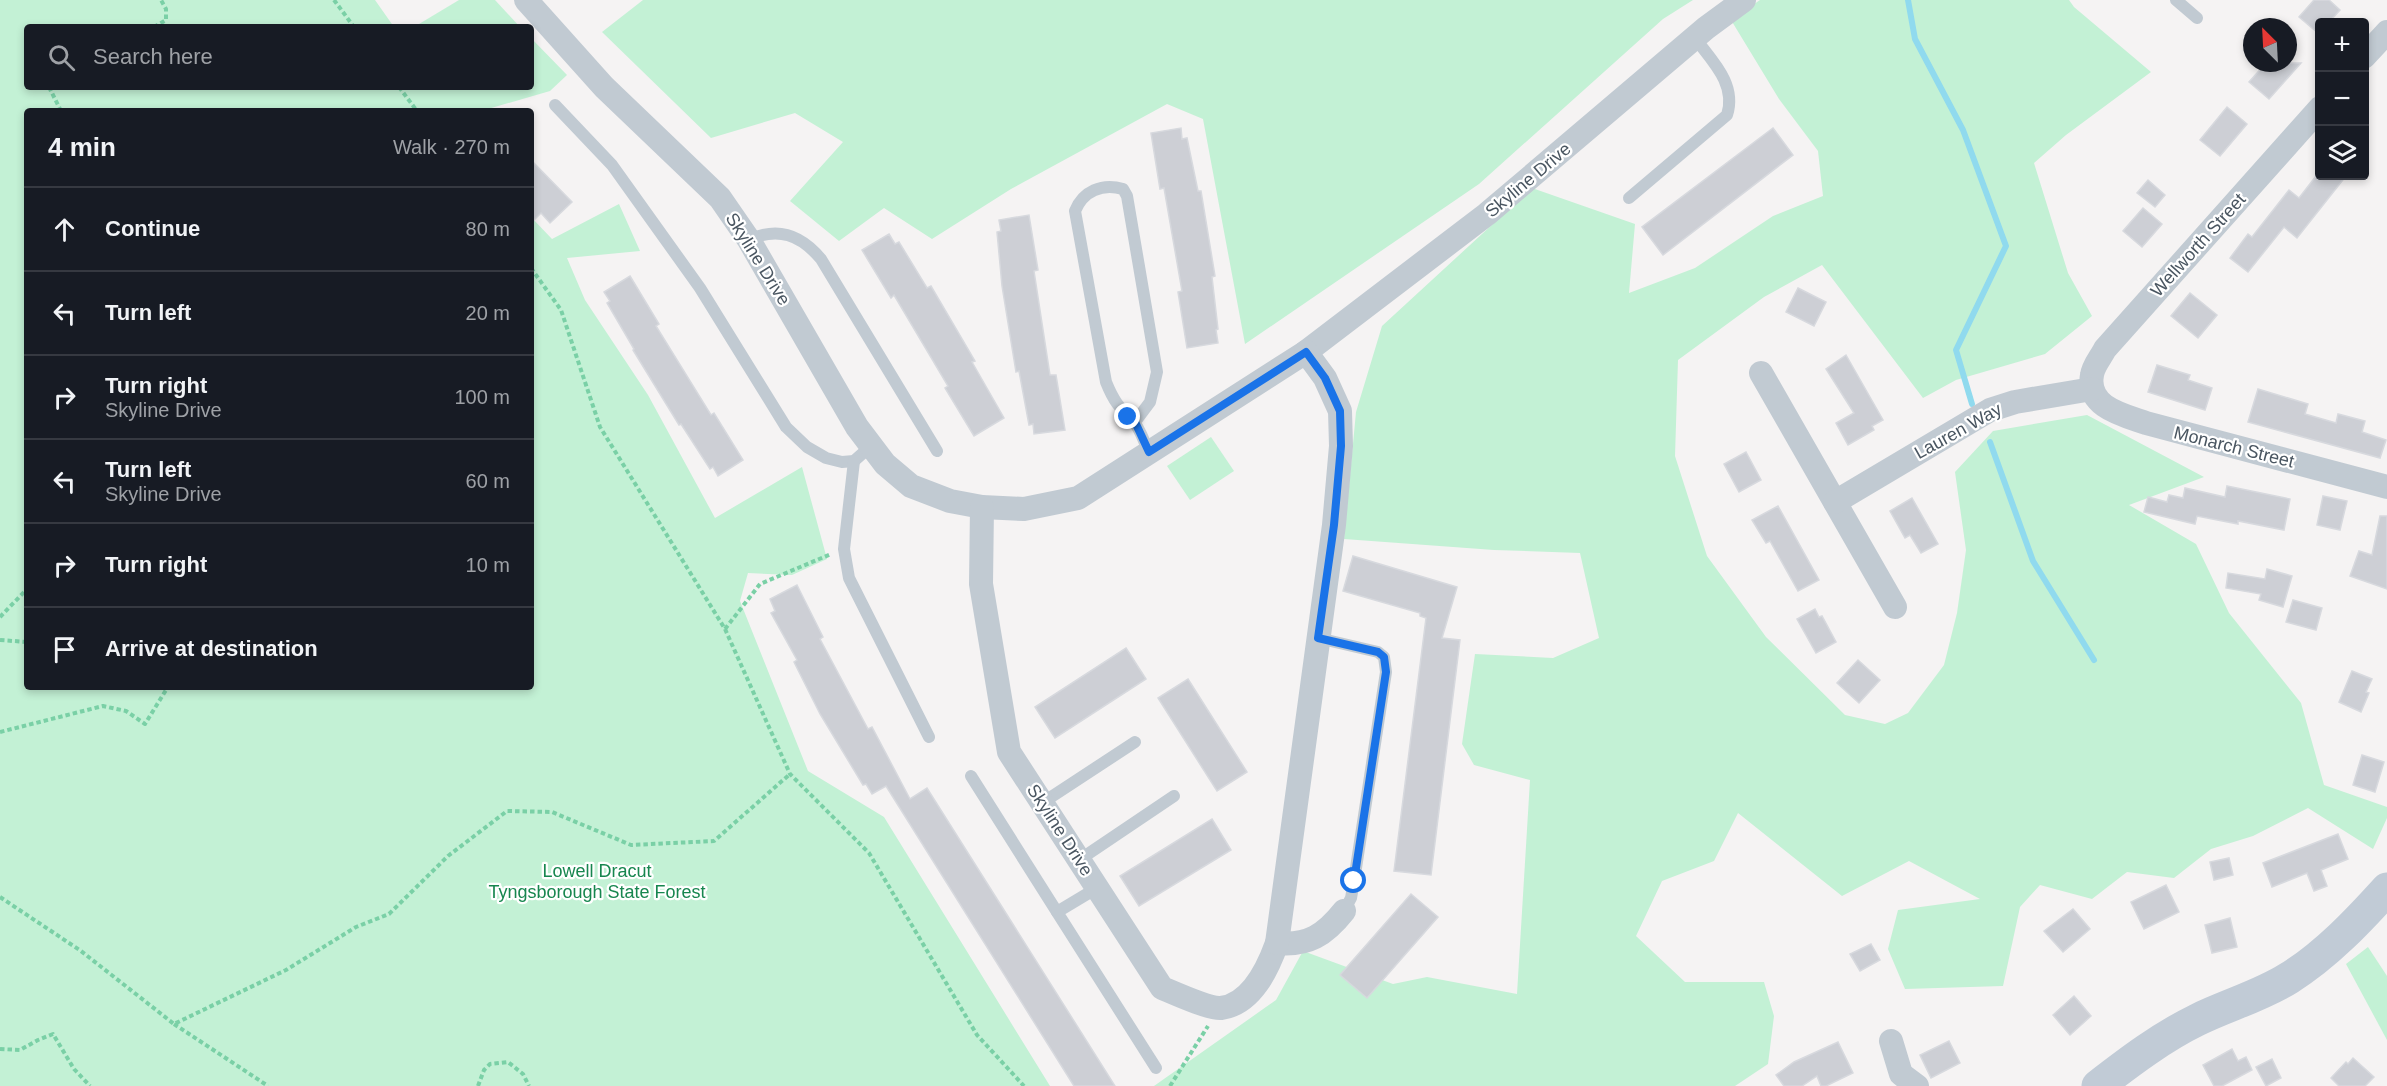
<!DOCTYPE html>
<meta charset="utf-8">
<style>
:root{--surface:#171b24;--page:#242831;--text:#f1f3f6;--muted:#9ea1a6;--line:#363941}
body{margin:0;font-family:Arial,sans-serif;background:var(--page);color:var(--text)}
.controls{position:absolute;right:18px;top:18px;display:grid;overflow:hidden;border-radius:6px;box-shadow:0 3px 9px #0003}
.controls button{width:54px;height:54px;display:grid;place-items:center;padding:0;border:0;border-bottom:2px solid var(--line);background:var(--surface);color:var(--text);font:30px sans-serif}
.compass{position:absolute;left:2243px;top:18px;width:54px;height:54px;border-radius:50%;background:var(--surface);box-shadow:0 3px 9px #0003;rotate:336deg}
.stop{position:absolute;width:18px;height:18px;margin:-14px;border:4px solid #1a73e8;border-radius:50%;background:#fff}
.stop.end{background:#1a73e8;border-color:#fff;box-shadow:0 2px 6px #0008}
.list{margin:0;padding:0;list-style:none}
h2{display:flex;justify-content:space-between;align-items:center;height:78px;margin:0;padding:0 24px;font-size:26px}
h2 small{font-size:20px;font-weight:400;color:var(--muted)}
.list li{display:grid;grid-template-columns:39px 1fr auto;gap:18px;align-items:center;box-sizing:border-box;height:84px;padding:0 24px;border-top:2px solid var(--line)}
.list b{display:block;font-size:22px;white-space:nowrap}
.list p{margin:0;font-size:20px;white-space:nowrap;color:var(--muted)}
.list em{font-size:20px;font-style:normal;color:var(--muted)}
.icon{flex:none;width:33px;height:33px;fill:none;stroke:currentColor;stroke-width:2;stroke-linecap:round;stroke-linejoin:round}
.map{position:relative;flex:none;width:2387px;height:1086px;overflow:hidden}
.search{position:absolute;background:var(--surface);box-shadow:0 3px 9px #0003;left:24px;top:24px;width:510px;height:66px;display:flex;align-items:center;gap:15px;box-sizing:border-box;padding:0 21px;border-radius:6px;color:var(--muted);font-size:22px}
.panel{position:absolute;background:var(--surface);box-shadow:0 3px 9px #0003;left:24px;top:108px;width:510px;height:582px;border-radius:6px}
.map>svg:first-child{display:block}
.green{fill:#c3f1d5}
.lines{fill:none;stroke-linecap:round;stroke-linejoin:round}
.stream{stroke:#90daee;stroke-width:6}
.building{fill:#cdcfd5;stroke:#d7d9de;stroke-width:1.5}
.path{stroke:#7ad0a6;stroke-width:4;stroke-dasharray:4.5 3;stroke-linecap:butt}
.lane{stroke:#c1cad2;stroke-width:12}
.street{stroke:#c1cad2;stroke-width:24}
.secondary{stroke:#c1cbd6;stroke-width:33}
.route{stroke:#1a73e8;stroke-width:8}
.labels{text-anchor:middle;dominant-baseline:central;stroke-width:4.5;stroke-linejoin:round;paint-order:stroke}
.street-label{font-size:18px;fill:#4a5661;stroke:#fff}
.park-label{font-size:18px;fill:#17864f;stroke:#fff}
</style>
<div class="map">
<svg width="2387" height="1086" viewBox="0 0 2387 1086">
<rect width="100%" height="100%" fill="#f5f3f3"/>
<g class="green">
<polygon points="0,0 375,0 394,27 27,27 27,87 531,87 531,38 567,75 550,91 481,111 27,111 27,687 531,687 531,217 552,239 619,204 640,251 567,258 585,300 648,395 715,518 802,467 827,559 792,575 748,573 740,601 808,771 884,817 1050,1086 0,1086"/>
<polygon points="459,0 495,0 520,27 414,27"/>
<polygon points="643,0 1693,0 1663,19 1479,184 1245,344 1203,119 1167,104 1011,189 932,239 884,208 839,241 790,201 843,142 795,113 711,138 602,32"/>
<polygon points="1760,0 2069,0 2074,7 2151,72 2066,135 2034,163 2068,273 2092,316 2045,354 1956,380 1923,398 1822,265 1764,297 1678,360 1675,456 1707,556 1766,637 1845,715 1885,724 1908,713 1944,665 1957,613 1966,550 1955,472 1993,431 2087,415 2204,477 2129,505 2196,544 2229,613 2301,703 2324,785 2387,807 2387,818 2373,849 2308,808 2253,836 2211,849 2174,878 2127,872 2092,899 2040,885 2020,907 2003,986 1905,989 1888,949 1898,910 1980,899 1909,861 1842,896 1738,813 1714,861 1662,881 1636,936 1685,982 1764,982 1774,1016 1768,1064 1735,1086 1154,1086 1276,1000 1303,951 1393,984 1427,977 1517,994 1530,780 1474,765 1462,744 1475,654 1553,658 1599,638 1580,553 1494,550 1344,539 1356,412 1382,326 1532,188 1635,224 1629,293 1695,268 1773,216 1823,196 1818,151 1779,99 1731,20"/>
<polygon points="1211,437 1234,471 1190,500 1167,466"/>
<polygon points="2368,947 2387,976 2387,1040 2346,964"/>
</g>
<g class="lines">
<g class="stream">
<polyline points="1908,0 1915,39 1963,130 2006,246 1956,350 1972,404"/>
<polyline points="1990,442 2033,561 2094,660"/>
</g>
</g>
<g class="building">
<polygon points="2314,0 2329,0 2340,10 2329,22 2319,22 2319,34 2299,17"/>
<polygon points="2266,63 2301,63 2269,99 2249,82"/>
<polygon points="2227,107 2247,124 2220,156 2200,140"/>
<polygon points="1181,128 1182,139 1187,138 1198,191 1201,191 1215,276 1212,277 1218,329 1216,330 1218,343 1187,348 1178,292 1182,291 1164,188 1160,189 1151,133"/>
<polygon points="1773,128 1793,155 1663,255 1642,227"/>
<polygon points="531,160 572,202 550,223 541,213 531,223"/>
<polygon points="2316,176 2346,176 2297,238 2284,227 2248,272 2230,258 2248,234 2252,237 2289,190 2299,198"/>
<polygon points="2148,180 2165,195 2155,207 2137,193"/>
<polygon points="2143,208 2162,224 2142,247 2123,231"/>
<polygon points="1029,215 1038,270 1034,271 1050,375 1056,375 1065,430 1034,434 1033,424 1029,425 1019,371 1016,372 1002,286 997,232 1001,231 999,220"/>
<polygon points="889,234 895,244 899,242 927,288 931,286 975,361 972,362 1004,418 974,436 945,388 948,386 894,295 891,298 862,250"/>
<polygon points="630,276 659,324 656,326 711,415 714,413 743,460 718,476 713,467 710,469 681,424 679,425 633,350 634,349 607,303 610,301 604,292"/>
<polygon points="1798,288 1826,302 1814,326 1786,312"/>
<polygon points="2190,293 2217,315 2198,338 2171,316"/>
<polygon points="1846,355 1883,420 1872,426 1874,430 1848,445 1836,423 1854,413 1826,369"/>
<polygon points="2157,365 2190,375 2188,380 2212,388 2205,410 2148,392"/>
<polygon points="2258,389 2308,404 2305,414 2336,423 2338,414 2365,421 2362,432 2386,440 2380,458 2248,422"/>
<polygon points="1746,452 1761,480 1739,492 1724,464"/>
<polygon points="2227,486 2290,499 2284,530 2238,521 2238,524 2197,516 2195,524 2144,512 2148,497 2167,502 2169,495 2183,498 2185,488 2225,497"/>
<polygon points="2323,496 2347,501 2340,530 2317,525"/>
<polygon points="1912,498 1938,544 1921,553 1910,535 1905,538 1890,511"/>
<polygon points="1778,506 1819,580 1798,591 1770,541 1766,543 1752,520"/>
<polygon points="2380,516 2387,516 2387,589 2350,576 2359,551 2372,555"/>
<polygon points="1353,556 1457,587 1442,638 1460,640 1431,875 1394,871 1426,618 1420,616 1420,613 1343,591"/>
<polygon points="2267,569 2292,576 2283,607 2259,600 2261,594 2226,588 2228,573 2265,579"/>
<polygon points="797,585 823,637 820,639 868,729 872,727 910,799 927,788 1115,1086 1074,1086 886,786 872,794 866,784 863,785 820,714 794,662 797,660 771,613 775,611 770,599"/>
<polygon points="2293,600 2322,608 2316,630 2286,622"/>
<polygon points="1815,609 1819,617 1822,616 1836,642 1816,653 1797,619"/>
<polygon points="1126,648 1146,679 1055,738 1035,707"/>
<polygon points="1858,660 1880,680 1859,703 1837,683"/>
<polygon points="2352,671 2372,679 2366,692 2369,693 2361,712 2339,702"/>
<polygon points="1188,679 1247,772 1217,791 1158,698"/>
<polygon points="2362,755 2384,762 2375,792 2353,785"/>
<polygon points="1212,819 1231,850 1139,906 1120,876"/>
<polygon points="2338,834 2348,859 2321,870 2327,886 2314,891 2307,873 2272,887 2263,863"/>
<polygon points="2229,858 2233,875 2214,880 2210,862"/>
<polygon points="2166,885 2179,912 2144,929 2131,902"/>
<polygon points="1411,894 1438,917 1367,998 1340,975"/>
<polygon points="2073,909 2090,929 2063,952 2044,931"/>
<polygon points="2230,918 2237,947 2212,953 2205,925"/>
<polygon points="1871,944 1880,960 1860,971 1850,954"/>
<polygon points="2074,996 2091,1016 2070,1035 2053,1015"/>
<polygon points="1949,1041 1960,1063 1931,1078 1920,1055"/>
<polygon points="1838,1042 1853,1073 1826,1086 1821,1086 1817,1076 1802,1086 1784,1086 1776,1075 1794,1062"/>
<polygon points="2232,1049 2238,1061 2246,1057 2252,1070 2222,1086 2214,1086 2203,1065"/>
<polygon points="2353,1058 2374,1077 2365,1086 2339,1086 2331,1078 2346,1062 2348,1064"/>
<polygon points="2272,1059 2281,1078 2266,1086 2256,1067"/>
</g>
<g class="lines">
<g class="path">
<polyline points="334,0 354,27"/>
<polyline points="154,27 166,20 166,9 161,0"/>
<polyline points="51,87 50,89 61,111"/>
<polyline points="399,87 417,111"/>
<polyline points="531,268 561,310 600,427 725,629 790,774 869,853 977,1035 1024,1086"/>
<polyline points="0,617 27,589"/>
<polyline points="725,629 760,584 831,554"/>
<polyline points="0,640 27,642"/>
<polyline points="0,732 103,706 126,711 145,724 166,690 165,687"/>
<polyline points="0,897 81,951 174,1024 286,970 356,927 389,914 448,856 507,811 552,812 631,845 714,841 790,774"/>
<polyline points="174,1024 268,1086"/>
<polyline points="0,1049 20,1050 38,1040 53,1034 74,1069 90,1086"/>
<polyline points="478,1086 484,1070 490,1064 508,1062 523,1074 529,1086"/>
<polyline points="1170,1086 1208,1026"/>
</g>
<g class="lane">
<polyline points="2176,0 2197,18"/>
<polyline points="555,105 612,165 700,288 786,427 807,447 826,458 842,462 854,461 871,446"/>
<path d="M1629,198L1727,115C1737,84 1712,61 1695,38"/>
<path d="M749,240C778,226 801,235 821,259L937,451"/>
<path d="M1135,422L1150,402L1157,372L1127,196L1123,189C1102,183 1083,191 1075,211L1106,382C1114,402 1119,407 1133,421C1140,428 1144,442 1149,452"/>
<polyline points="854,461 844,549 849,578 929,737"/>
<polyline points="1318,638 1378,652 1384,657 1386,672 1354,881 1351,898 1344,911"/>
<polyline points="971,776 1057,912"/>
<polyline points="1042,803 1135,742"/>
<polyline points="1079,860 1174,796"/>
<polyline points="1097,888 1057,912 1156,1068"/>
</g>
<g class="street">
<polyline points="526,0 604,87 720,198 749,240 857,427 885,464 911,486 950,501 982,507 1024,509 1078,498 1306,352 1487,214 1706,28 1744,0"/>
<polyline points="2364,57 2387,32"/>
<path d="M2320,108L2105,349C2101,357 2093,366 2092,375C2086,407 2123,415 2146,423L2387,487"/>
<polyline points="1761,373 1895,607"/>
<polyline points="1835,502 1990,410 2015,402 2092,389"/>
<path d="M982,507L981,584L1009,752L1162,988C1174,993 1209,1009 1221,1008C1252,1004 1268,968 1277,943C1308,946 1325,935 1344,911"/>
<polyline points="1277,943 1334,525 1341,446 1340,411 1325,378 1306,352"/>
<polyline points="1891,1041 1901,1074 1917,1086"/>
</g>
<path class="secondary" d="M2098,1086C2129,1062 2162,1037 2197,1020C2227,1005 2261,996 2289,978C2326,955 2358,921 2387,889"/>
</g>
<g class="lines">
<polyline class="route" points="1128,417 1135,422 1149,452 1306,352 1325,378 1340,411 1341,446 1334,525 1318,638 1378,652 1384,657 1386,672 1354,881"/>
</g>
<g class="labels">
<g class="street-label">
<text transform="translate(1528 180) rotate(-40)">Skyline Drive</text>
<text transform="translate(2198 245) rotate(-48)">Wellworth Street</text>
<text transform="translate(758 259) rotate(58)">Skyline Drive</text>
<text transform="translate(1958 431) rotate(-29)">Lauren Way</text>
<text transform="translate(2234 447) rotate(14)">Monarch Street</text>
<text transform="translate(1060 830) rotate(57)">Skyline Drive</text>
</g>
<g class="park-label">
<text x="597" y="871">Lowell Dracut<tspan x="597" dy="21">Tyngsborough State Forest</tspan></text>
</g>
</g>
</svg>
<div class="controls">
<button>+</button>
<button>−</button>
<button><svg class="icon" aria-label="layers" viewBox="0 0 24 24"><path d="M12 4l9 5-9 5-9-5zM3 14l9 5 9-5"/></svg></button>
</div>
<svg class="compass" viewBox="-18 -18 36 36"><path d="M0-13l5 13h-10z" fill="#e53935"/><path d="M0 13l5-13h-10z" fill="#9ea1a6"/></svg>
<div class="stop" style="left:1354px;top:881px"></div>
<div class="stop end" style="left:1128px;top:417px"></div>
<div class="search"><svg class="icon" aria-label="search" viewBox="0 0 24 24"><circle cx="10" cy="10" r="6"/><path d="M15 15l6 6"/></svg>Search here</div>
<section class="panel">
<h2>4 min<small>Walk · 270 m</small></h2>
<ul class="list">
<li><svg class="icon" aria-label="ahead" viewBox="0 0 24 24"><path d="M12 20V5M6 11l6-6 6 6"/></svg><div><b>Continue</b></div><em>80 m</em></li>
<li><svg class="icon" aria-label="left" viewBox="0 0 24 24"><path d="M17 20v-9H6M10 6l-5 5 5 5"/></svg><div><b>Turn left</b></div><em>20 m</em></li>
<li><svg class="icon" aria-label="right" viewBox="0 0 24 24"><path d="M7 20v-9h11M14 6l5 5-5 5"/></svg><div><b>Turn right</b><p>Skyline Drive</p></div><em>100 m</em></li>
<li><svg class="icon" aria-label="left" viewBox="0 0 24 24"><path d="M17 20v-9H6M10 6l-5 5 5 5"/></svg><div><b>Turn left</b><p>Skyline Drive</p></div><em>60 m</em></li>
<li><svg class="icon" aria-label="right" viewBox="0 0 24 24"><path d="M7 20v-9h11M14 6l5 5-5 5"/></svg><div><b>Turn right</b></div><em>10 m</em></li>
<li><svg class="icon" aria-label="arrive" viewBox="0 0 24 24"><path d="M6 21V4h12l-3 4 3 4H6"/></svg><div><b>Arrive at destination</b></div></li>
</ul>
</section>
</div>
